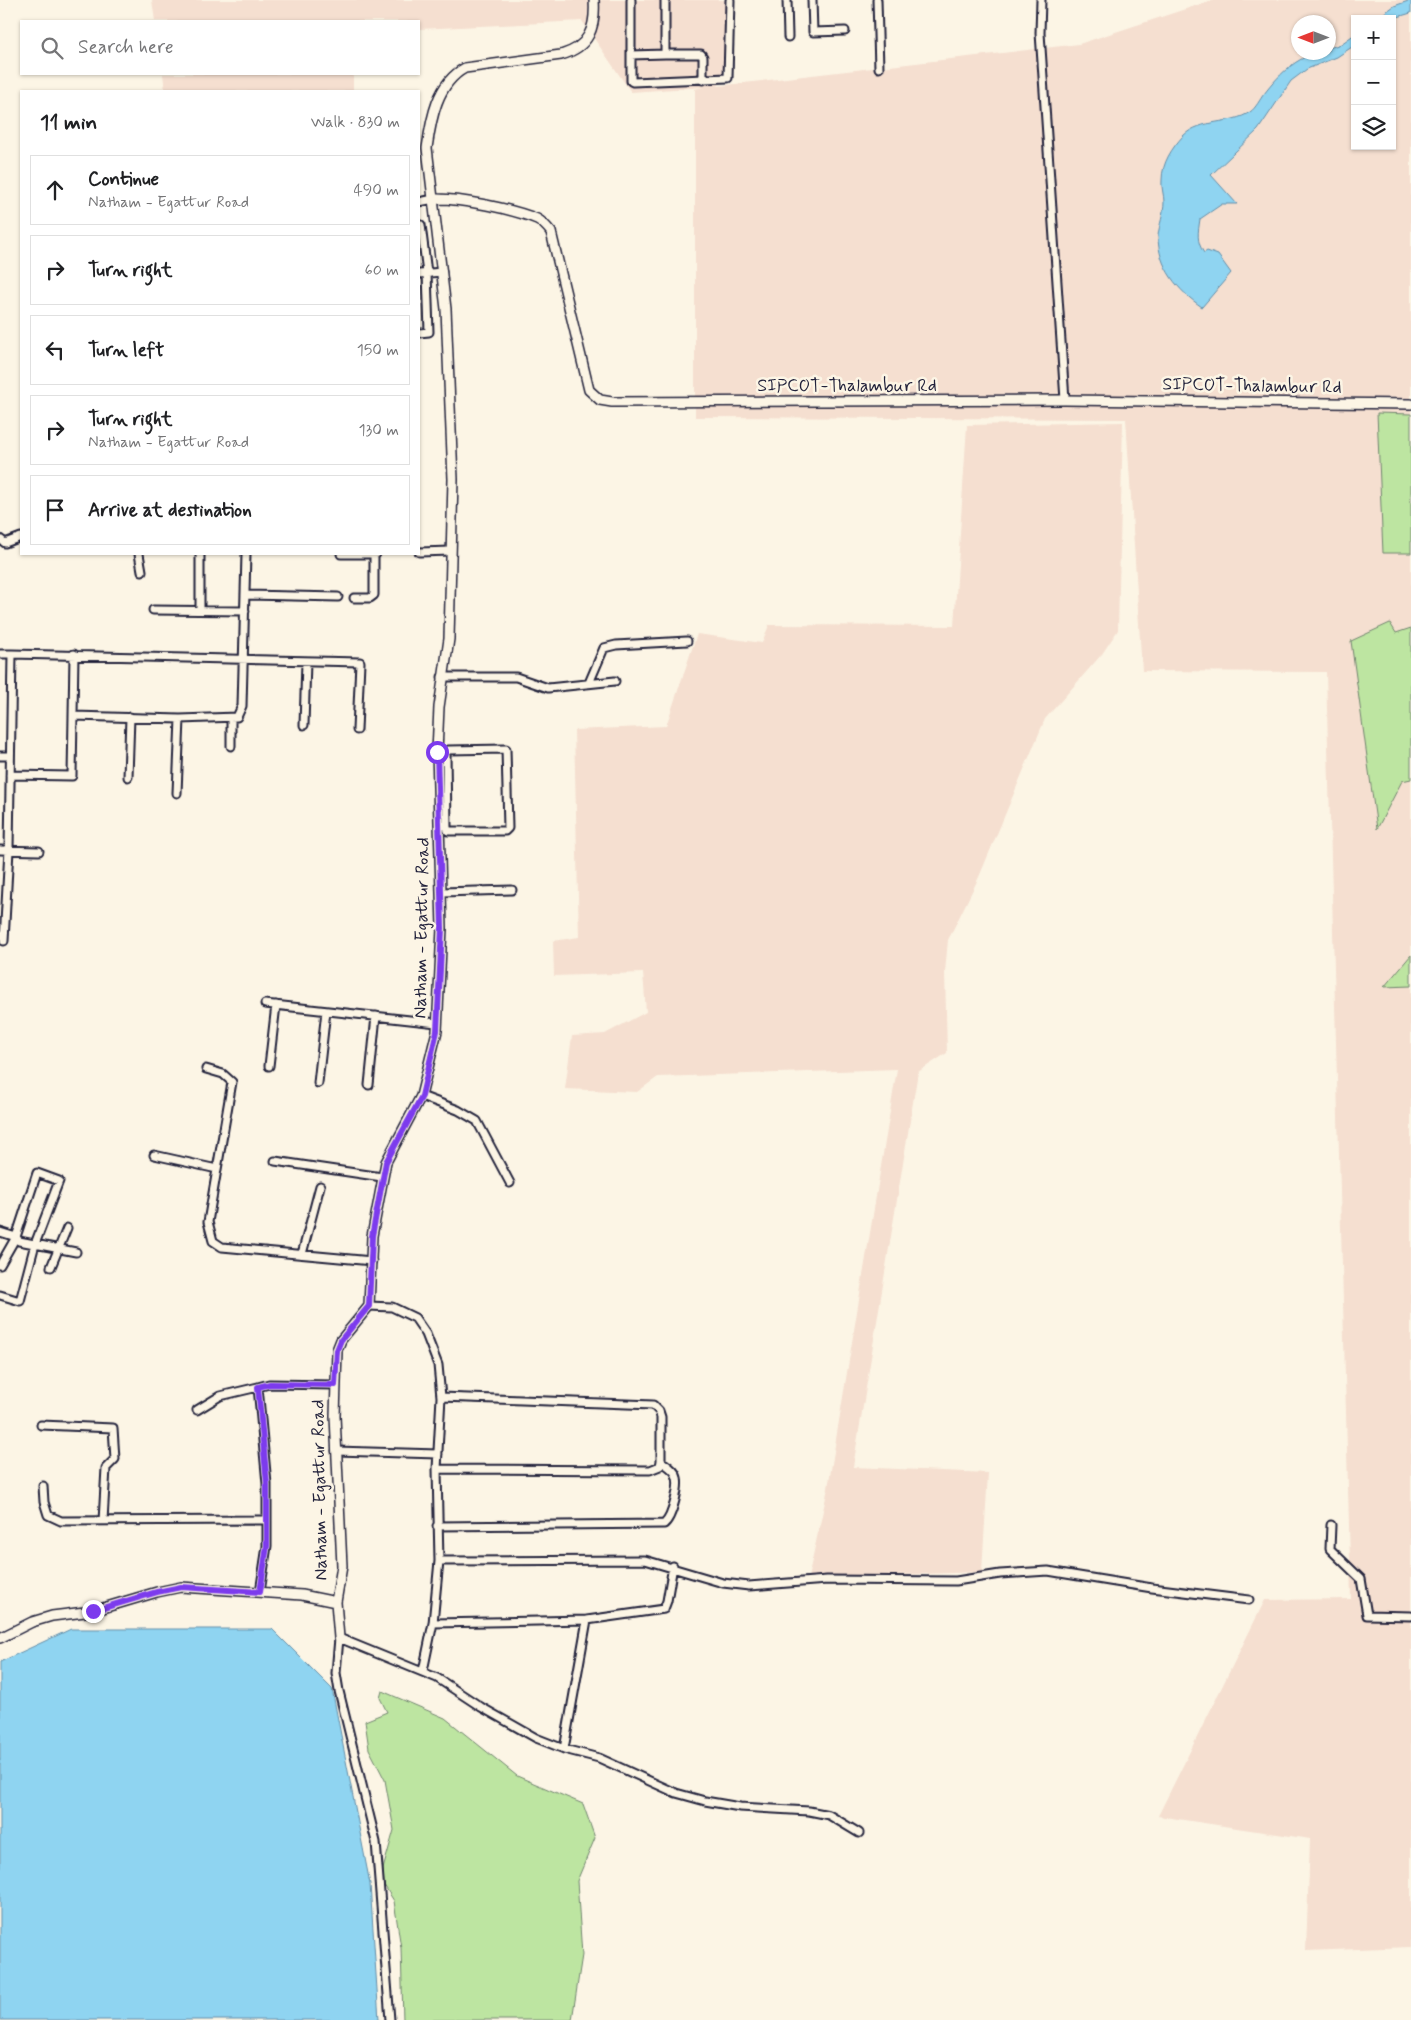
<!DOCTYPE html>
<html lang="en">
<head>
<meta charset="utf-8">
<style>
  :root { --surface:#fff; --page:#f2f2f2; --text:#202124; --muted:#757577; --line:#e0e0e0 }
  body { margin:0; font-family:Mynerve,sans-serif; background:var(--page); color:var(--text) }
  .controls { position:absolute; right:15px; top:15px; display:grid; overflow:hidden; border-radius:0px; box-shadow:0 1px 4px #0004 }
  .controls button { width:45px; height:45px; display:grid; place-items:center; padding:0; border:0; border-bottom:1px solid var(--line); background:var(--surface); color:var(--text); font:25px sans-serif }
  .compass { position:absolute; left:1291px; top:15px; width:45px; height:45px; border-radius:50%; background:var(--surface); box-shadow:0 1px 4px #0004; rotate:270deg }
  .stop { position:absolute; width:15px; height:15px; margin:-11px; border:4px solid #7c3aed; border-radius:50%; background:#fff }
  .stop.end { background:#7c3aed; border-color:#fff; box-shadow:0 1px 5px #0008 }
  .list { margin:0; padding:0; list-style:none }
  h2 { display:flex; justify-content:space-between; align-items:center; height:65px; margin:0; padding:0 20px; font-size:21px }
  h2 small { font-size:16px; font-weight:400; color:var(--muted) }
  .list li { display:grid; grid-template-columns:32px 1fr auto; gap:15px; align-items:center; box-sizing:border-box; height:70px; margin:0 10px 10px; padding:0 10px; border:1px solid var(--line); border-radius:0px }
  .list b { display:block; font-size:19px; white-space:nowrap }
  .list p { margin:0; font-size:16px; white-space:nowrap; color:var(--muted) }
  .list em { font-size:16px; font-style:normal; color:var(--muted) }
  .icon { flex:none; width:28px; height:28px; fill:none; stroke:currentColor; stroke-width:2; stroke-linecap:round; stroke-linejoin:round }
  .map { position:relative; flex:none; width:1411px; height:2020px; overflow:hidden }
  .search { position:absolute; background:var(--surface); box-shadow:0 1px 4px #0004; left:20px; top:20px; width:400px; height:55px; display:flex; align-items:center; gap:12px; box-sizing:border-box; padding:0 18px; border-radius:0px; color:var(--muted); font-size:19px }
  .panel { position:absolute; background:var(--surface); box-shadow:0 1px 4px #0004; left:20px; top:90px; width:400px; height:465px; border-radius:0px }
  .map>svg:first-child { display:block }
  .built { fill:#f5dfd0; fill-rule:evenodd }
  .green { fill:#bde5a1; stroke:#70846e }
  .water { fill:#8fd4f1; stroke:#638da8 }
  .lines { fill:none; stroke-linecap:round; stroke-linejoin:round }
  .minor-casing { stroke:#22223b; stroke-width:11 }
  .tertiary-casing { stroke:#22223b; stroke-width:12 }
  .minor { stroke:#fcf5e5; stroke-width:7 }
  .tertiary { stroke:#fcf5e5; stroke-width:9 }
  .route { stroke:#7c3aed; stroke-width:6 }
  .labels { text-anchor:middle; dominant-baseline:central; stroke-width:5; stroke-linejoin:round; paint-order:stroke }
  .street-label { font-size:18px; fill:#22223b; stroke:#fcf5e5 }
</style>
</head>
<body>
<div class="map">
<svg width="1411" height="2020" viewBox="0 0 1411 2020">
  <rect width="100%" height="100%" fill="#fcf5e5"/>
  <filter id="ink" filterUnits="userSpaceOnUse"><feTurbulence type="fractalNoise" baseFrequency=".02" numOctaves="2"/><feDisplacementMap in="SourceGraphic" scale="10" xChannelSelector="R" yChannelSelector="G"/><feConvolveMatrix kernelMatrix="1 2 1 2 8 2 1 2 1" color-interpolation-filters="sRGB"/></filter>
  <g filter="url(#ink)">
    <path class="built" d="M 152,0 L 730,0 L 733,69 L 718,86 L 1079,44 L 1213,0 L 1411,0 L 1411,1947 L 1306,1951 L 1310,1839 L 1158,1816 L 1265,1600 L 1351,1599 L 1326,672 L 1142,671 L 1126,419 L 695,417 L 695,89 L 703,87 L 631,92 L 582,21 L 419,29 L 419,21 L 155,21 ZM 1355,19 L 1392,19 L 1392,146 L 1355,146 ZM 1298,22 L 1328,22 L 1328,52 L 1298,52 Z
      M 163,74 L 353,74 L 353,91 L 165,91 Z
      M 1123,422 L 1118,630 L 1102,654 L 1045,719 L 979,877 L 948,940 L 945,972 L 947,1053 L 918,1072 L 853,1467 L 988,1473 L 982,1572 L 808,1578 L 828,1488 L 897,1069 L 658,1077 L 637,1092 L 565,1089 L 572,1036 L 605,1034 L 646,1012 L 643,973 L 554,976 L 553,941 L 579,937 L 574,730 L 666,726 L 697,634 L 762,643 L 769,625 L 954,626 L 967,425 Z"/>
    <path class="green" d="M 1377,413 L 1411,414 L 1411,553 L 1383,553 Z
      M 1390,623 L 1396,633 L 1411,628 L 1411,779 L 1402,781 L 1377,829 L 1351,641 Z
      M 1411,955 L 1411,986 L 1384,987 Z
      M 382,1691 L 445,1718 L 517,1776 L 583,1804 L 595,1838 L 577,1881 L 582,1955 L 572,2020 L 403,2020 L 401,1948 L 394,1901 L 384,1885 L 383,1869 L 394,1830 L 385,1780 L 369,1749 L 365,1721 L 387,1712 L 380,1698 Z"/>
    <path class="water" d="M 1411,0 L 1411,13 L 1391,19 L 1376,19 L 1394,6 Z
      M 1355,34 L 1355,45 L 1337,57 L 1307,69 L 1291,81 L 1258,130 L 1211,175 L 1237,204 L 1222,204 L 1200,219 C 1198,233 1196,241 1204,253 L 1207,251 L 1218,255 L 1231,273 L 1202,307 C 1178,291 1158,267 1158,236 C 1159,225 1164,214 1164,202 C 1164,195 1161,187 1162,180 C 1162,163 1172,148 1183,136 C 1201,118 1231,125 1250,112 C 1256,108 1260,99 1264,94 C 1280,73 1301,52 1328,52 L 1329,48 L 1341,44 Z
      M 71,1629 L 272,1629 L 332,1689 L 370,1884 L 379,2020 L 0,2020 L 0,1662 Z"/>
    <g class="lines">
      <g class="minor-casing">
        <path id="minor" d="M 631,0 L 631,81 L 633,82 L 728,78 L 730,0
          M 665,0 L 665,54 L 701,54 L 703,57 L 703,80
          M 787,0 L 788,37
          M 812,0 L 813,32 L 845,31
          M 877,0 L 879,68
          M 1041,0 L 1040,33 L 1065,400
          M 631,55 L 665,54
          M 419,202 L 434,199
          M 419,226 L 421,225 L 427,273 L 429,332 L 419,333
          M 419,274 L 442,272
          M 0,539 L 5,543 L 21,537
          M 419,552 L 451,551
          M 139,554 L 142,571
          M 200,554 L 200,610
          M 341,554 L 376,554
          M 245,595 L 338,597
          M 354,598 L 370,598 L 374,595 L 374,554
          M 153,610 L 245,611
          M 0,654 L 12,654
          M 442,677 L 516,677 L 548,688 L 615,681
          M 589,683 L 604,648 L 616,645 L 687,641
          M 74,716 L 180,719 L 237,717 L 242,706 L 246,554
          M 304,725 L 306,662
          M 231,746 L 231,718
          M 0,756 L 10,756
          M 10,775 L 72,776 L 74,654
          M 128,777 L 130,717
          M 177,793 L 180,719
          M 439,824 L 447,827 L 446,753 L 448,750 L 506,749 L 508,828 L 505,831 L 448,831 L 447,827
          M 0,850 L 39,851
          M 441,892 L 512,890
          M 4,941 L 9,850 L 12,654 L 360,662 L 357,730
          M 265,1004 L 437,1023
          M 269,1066 L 276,1005
          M 206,1069 L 223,1074 L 232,1082 L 208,1222 L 213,1241 L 222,1247 L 372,1261
          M 318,1083 L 326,1011
          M 369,1085 L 376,1016
          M 421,1096 L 458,1110 L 477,1121 L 510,1183
          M 154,1155 L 217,1169
          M 275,1161 L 382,1177
          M 0,1232 L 16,1237 L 19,1241 L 76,1252
          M 302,1254 L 320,1186
          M 0,1265 L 16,1237 L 37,1173 L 59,1181 L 35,1244 L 20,1301 L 0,1295
          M 51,1267 L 67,1228
          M 369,1306 L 392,1307 L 415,1318 L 426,1334 L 438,1365 L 441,1397 L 437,1469 L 439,1561 L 433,1623 L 423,1671
          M 197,1410 L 220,1396 L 258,1387
          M 41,1425 L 113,1428 L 115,1459 L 106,1468 L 103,1521
          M 336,1451 L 438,1454
          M 437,1469 L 650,1470 L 660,1466 L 661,1461 L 661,1417 L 659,1411 L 653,1405 L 441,1397
          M 43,1486 L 44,1502 L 48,1515 L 61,1521 L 267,1520
          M 1331,1525 L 1330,1549 L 1361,1579 L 1367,1615 L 1411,1616
          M 437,1526 L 664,1524 C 672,1518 681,1484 676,1475 C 674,1469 666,1465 661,1461
          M 439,1561 L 645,1560 L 723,1583 L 749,1586 L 827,1580 L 956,1581 L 1000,1574 L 1048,1571 L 1152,1588 L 1249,1600
          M 260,1592 L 267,1546 L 267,1484 L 258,1387 L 269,1384 L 335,1385
          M 433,1623 L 587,1620
          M 564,1749 L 587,1620 L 664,1609 L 667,1601 L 673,1566
          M 390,2020 L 376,1842 L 339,1691 L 336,1673 L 339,1638 L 437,1678 L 481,1707 L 536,1738 L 564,1749 L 599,1758 L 676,1793 L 705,1801 L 740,1807 L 809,1811 L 829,1815 L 859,1833"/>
      </g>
      <g class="tertiary-casing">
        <path id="tertiary" d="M 434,199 C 459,198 513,209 537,219 C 543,222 547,227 551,232 L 589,390 L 600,400 L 612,402 L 1065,400 L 1411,404
          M 336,1602 L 339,1638
          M 0,1638 L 32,1622 L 52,1616 L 93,1611 L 157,1592 L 181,1587 L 302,1595 L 336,1602 L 342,1566 L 335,1416 L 337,1350 L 341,1340 L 369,1306 L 372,1236 L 386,1162 L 421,1096 L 437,1031 L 442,928 L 437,752 L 439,707 L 449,639 L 453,479 L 446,309 L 427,148 C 431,119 437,83 465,68 L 561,55 C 589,47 596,28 594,0"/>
      </g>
      <use href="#minor" class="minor"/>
      <use href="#tertiary" class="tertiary"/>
    </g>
  </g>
  <g class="lines" filter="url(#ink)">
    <path class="route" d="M 93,1611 L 157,1592 L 181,1587 L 260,1592 L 267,1546 L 267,1484 L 258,1387 L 270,1384 L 335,1385 L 337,1350 L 341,1340 L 369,1306 L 372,1236 L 386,1162 L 422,1096 L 437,1031 L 442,928 L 437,752"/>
  </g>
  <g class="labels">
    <g class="street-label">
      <text x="847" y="386">SIPCOT-Thalambur Rd</text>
      <text transform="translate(1252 386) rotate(1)">SIPCOT-Thalambur Rd</text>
      <text transform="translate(422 928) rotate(-89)">Natham - Egattur Road</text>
      <text transform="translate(320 1490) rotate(-91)">Natham - Egattur Road</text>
    </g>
  </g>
</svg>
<div class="controls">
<button>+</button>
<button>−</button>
<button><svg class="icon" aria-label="layers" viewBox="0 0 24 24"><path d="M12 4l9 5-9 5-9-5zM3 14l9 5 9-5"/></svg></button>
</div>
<svg class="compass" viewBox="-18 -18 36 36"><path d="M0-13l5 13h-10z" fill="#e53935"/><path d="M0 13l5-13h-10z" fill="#757577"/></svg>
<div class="stop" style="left:437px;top:752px"></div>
<div class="stop end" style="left:93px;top:1611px"></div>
<div class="search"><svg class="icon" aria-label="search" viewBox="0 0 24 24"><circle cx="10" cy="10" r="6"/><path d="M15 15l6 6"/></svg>Search here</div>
<section class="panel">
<h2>11 min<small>Walk · 830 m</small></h2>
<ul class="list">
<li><svg class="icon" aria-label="ahead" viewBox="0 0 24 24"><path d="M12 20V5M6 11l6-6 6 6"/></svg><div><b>Continue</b><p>Natham - Egattur Road</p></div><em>490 m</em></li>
<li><svg class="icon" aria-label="right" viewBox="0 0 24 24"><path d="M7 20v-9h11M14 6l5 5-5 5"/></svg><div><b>Turn right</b></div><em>60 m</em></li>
<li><svg class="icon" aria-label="left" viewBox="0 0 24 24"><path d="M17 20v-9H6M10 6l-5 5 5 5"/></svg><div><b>Turn left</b></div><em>150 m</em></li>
<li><svg class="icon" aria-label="right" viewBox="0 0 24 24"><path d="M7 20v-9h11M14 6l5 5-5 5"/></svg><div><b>Turn right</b><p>Natham - Egattur Road</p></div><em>130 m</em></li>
<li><svg class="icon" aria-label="arrive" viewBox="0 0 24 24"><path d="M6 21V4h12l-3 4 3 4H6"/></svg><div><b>Arrive at destination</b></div></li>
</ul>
</section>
</div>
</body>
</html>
